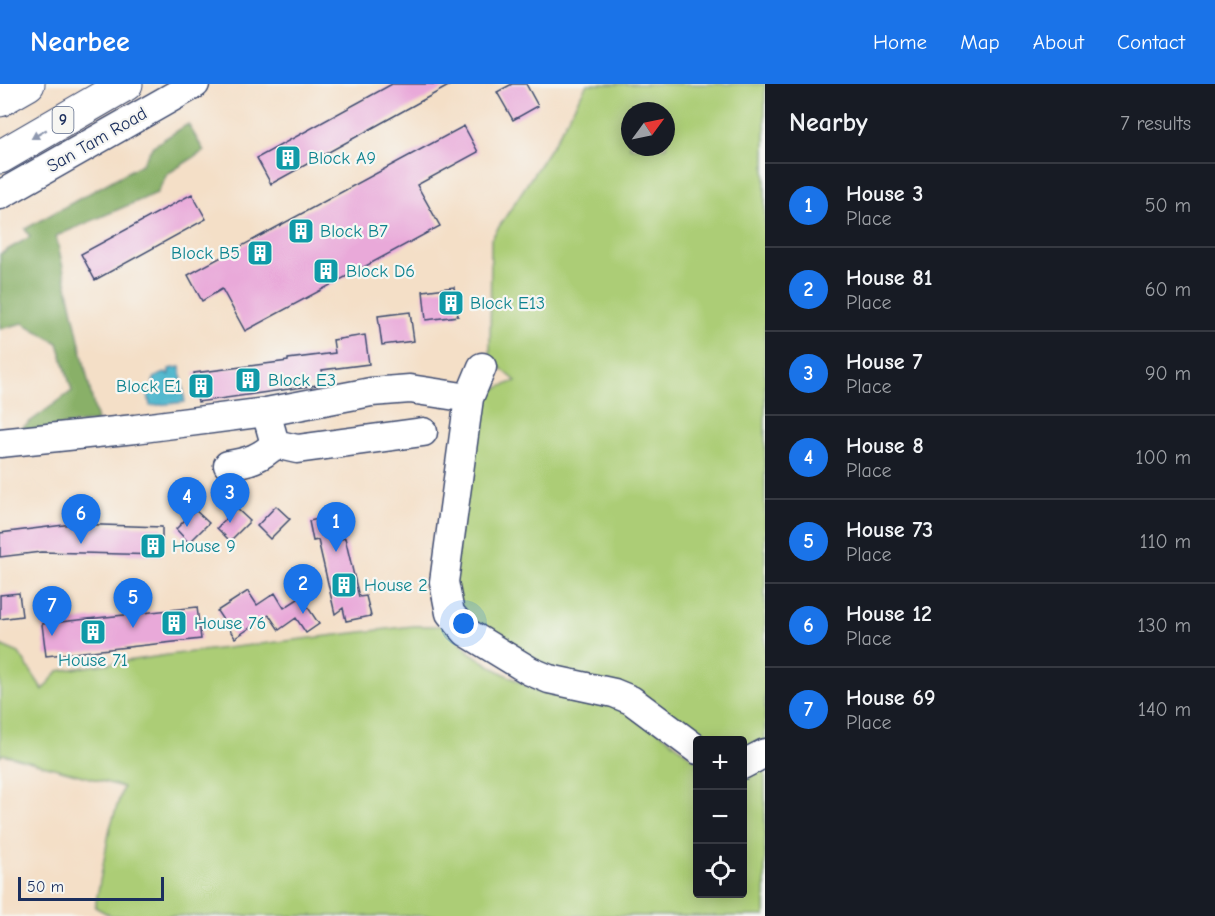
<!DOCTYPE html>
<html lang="en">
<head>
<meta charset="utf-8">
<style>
  :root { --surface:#171b24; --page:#242831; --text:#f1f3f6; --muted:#9ea1a6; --line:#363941; --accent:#1a73e8 }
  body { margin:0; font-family:"Comic Neue",sans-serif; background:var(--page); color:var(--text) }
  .controls { position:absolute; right:18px; bottom:18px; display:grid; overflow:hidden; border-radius:6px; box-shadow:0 3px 15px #0003 }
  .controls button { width:54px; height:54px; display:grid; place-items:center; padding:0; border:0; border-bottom:2px solid var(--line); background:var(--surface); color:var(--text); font:30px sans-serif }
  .compass { position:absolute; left:621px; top:18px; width:54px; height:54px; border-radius:50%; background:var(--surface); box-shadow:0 3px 15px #0003; rotate:57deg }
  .scale { position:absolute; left:18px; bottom:15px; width:146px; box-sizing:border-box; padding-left:6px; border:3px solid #1b2f5e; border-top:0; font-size:16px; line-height:21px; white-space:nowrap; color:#1b2f5e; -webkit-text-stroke:4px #f6f6f2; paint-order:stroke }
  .you { position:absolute; left:464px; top:540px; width:21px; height:21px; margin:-15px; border:4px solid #fff; border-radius:50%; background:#1a73e8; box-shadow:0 0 0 9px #1a73e833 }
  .badge { display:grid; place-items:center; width:39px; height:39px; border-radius:50%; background:var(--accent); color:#fff; font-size:20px; font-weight:700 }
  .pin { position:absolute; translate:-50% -50px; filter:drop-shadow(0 2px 3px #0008) }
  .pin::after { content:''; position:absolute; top:32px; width:21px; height:18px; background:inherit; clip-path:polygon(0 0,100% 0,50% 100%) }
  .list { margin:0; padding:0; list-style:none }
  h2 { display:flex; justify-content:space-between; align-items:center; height:78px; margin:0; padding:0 24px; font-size:26px }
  h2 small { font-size:20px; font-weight:400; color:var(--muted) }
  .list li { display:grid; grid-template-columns:39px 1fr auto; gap:18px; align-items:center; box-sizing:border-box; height:84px; padding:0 24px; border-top:2px solid var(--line) }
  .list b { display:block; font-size:22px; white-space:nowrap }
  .list p { margin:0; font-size:20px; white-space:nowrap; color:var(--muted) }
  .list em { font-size:20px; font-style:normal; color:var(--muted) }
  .icon { flex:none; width:33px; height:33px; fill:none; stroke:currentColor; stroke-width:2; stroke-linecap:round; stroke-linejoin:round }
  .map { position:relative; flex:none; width:765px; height:832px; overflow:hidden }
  header { display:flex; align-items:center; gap:36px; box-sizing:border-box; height:84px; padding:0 30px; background:var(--accent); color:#fff }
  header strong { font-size:28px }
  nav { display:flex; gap:33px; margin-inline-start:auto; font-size:21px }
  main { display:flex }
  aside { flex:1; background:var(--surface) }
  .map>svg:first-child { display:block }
  .green { fill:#accd76; stroke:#647e6a; stroke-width:1.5; fill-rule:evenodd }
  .forest { fill:#89b067; stroke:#527062; stroke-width:1.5 }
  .water { fill:#4fb7cd; stroke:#357396; stroke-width:1.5 }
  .building { fill:#e9a9d9 }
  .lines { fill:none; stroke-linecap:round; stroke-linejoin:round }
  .minor-casing { stroke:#3c496e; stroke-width:31 }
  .highway-casing { stroke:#3c496e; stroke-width:35 }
  .minor { stroke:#fff; stroke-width:28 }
  .highway { stroke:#fff; stroke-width:33 }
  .oneway { fill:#8d97ae }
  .labels { text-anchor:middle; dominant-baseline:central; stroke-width:4.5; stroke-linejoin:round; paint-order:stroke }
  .shield { fill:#f6f6f2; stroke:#5d6b8a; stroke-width:1.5 }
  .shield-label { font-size:16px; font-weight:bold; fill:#1b2f5e }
  .street-label { font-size:18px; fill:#1b2f5e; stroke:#f6f6f2 }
  .culture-label { font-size:18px; fill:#0d838f; stroke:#f6f6f2; text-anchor:start }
</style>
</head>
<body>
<header>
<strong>Nearbee</strong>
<nav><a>Home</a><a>Map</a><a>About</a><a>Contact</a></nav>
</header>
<main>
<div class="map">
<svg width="765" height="832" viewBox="0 0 765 832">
  <rect width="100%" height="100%" fill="#f6f6f2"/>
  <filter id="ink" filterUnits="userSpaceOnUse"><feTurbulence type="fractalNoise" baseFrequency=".0167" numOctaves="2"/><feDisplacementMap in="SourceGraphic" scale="12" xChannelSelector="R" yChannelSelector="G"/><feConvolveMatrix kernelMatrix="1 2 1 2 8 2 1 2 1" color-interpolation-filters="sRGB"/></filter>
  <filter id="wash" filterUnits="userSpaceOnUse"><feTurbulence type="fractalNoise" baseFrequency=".008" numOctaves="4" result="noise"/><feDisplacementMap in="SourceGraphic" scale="24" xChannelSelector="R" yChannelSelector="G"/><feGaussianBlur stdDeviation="1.35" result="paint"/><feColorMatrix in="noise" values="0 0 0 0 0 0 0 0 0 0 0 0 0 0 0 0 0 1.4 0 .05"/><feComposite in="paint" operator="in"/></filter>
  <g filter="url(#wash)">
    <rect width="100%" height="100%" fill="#f4dfc7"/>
    <path class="green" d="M 587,0 L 765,0 L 765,659 L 743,672 L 742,656 L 700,656 L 505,566 L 459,523 L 453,496 L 478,311 L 516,297 L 490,275 L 491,155 L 553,60 ZM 630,27 L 666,27 L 666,63 L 630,63 Z
      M 413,542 L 447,542 L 469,568 L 497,586 L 537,607 L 626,622 L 697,677 L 698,810 L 742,810 L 743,691 L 765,683 L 765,832 L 111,832 L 95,823 L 110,744 L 123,703 L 3,670 L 0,673 L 0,561 L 19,569 L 43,606 L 58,587 L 175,570 Z"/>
    <path class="forest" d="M 188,40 L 204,67 L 167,90 L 157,109 L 56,152 L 97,337 L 16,348 L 72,307 L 58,259 L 23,239 L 0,245 L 0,170 L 30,153 L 25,145 L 142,80 L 153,62 Z"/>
    <path class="water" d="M 180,283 L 185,318 L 150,322 L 148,309 L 157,307 L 153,298 L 155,293 L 165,289 L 169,291 L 169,285 Z"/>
    <g id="blocks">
      <path class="building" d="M 392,0 L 452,0 L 271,100 L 257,74 Z
        M 512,0 L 526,0 L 538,22 L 513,36 L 497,8 Z
        M 464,42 L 478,68 L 417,101 L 440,142 L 245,247 L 222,205 L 202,217 L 188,191 Z
        M 192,110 L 206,135 L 95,196 L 81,170 Z
        M 454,203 L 458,232 L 426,236 L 423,207 Z
        M 410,228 L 414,257 L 382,261 L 378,232 Z
        M 365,251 L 369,280 L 322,286 L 324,300 L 198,318 L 194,289 L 288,277 L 288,275 L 335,269 L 333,256 Z
        M 276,422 L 290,435 L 270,455 L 257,442 Z
        M 236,424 L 250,437 L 230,457 L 217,444 Z
        M 195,426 L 209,439 L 189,459 L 176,445 Z
        M 333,432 L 335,439 L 338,438 L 341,455 L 345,454 L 359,513 L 366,512 L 371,532 L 346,537 L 343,524 L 335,530 L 318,456 L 313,457 L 309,437 Z
        M 72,440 L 162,443 L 162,471 L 41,468 L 0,473 L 0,449 Z
        M 248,507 L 257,521 L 275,509 L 284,524 L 301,513 L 319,540 L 306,549 L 296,534 L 279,546 L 269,531 L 235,554 L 217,527 Z
        M 19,509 L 22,532 L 0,535 L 0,511 Z
        M 197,523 L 201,555 L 46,572 L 42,540 Z"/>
    </g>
  </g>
  <g filter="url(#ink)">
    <use href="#blocks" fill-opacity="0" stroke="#3c496e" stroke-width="1.5"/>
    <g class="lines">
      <g class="minor-casing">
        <path id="minor" d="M 0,111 L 195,0
          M 482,283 L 469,314 L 444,498 L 450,529 L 466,548 L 530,587 L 549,595 L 614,609 L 631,616 L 698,666
          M 266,328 L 371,308 L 410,305 L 469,314
          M 0,359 L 135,345 L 266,328 L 275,360 C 261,374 248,378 228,381
          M 275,360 L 297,365 L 423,348
          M 742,681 L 765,669"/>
      </g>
      <g class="highway-casing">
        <path id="highway" d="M 0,16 L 28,0
          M 0,73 L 126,0"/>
      </g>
      <use href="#minor" class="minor"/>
      <use href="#highway" class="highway"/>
    </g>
    <defs><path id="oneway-solid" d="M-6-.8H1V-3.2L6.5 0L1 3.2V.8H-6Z" transform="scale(1.5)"/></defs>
    <use class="oneway" href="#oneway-solid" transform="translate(39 50) rotate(150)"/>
  </g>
  <defs>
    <g id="building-square" transform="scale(1.35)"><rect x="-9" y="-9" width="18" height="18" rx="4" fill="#0f9aa8" stroke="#f6f6f2"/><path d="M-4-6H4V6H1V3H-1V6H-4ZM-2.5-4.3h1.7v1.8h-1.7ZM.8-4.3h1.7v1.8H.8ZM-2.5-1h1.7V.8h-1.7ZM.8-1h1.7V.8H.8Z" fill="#fff"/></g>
  </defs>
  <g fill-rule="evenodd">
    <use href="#building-square" x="288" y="74"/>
    <use href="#building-square" x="301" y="147"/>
    <use href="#building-square" x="260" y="169"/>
    <use href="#building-square" x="326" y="187"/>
    <use href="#building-square" x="451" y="219"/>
    <use href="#building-square" x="248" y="296"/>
    <use href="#building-square" x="201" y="302"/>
    <use href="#building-square" x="153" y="462"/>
    <use href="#building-square" x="344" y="501"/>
    <use href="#building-square" x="174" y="539"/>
    <use href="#building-square" x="93" y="548"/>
  </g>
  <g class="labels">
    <rect class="shield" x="52.5" y="23" width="21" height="26" rx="4.5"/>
    <g class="shield-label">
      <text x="63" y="36">9</text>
    </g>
    <g class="street-label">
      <text transform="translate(97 56) rotate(-30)">San Tam Road</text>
    </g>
    <g class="culture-label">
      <text x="308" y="74">Block A9</text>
      <text x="320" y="147">Block B7</text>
      <text x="240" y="169" text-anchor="end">Block B5</text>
      <text x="346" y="187">Block D6</text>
      <text x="470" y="219">Block E13</text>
      <text x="268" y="296">Block E3</text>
      <text x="182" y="302" text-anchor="end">Block E1</text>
      <text x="172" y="462">House 9</text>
      <text x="364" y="501">House 2</text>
      <text x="194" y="539">House 76</text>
      <text x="93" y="576" text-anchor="middle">House 71</text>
    </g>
  </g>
</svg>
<div class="controls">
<button>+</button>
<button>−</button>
<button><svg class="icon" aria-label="locate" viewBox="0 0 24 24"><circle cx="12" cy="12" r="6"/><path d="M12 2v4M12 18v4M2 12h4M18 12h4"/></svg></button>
</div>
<svg class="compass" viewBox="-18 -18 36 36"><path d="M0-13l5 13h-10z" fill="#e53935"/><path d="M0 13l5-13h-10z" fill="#9ea1a6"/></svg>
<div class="scale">50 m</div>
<div class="you"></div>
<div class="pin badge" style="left:336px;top:468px">1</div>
<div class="pin badge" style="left:303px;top:530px">2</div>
<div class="pin badge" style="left:230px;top:439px">3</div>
<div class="pin badge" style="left:187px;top:443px">4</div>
<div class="pin badge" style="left:133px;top:544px">5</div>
<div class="pin badge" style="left:81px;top:460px">6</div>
<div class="pin badge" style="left:52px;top:552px">7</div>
</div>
<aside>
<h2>Nearby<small>7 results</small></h2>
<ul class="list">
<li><span class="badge">1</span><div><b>House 3</b><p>Place</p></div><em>50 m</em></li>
<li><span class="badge">2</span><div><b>House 81</b><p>Place</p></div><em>60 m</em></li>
<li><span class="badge">3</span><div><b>House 7</b><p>Place</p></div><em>90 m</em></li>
<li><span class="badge">4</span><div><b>House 8</b><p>Place</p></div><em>100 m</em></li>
<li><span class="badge">5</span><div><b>House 73</b><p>Place</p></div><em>110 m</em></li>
<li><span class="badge">6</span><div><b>House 12</b><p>Place</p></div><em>130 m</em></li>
<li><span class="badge">7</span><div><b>House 69</b><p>Place</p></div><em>140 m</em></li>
</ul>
</aside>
</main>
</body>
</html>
